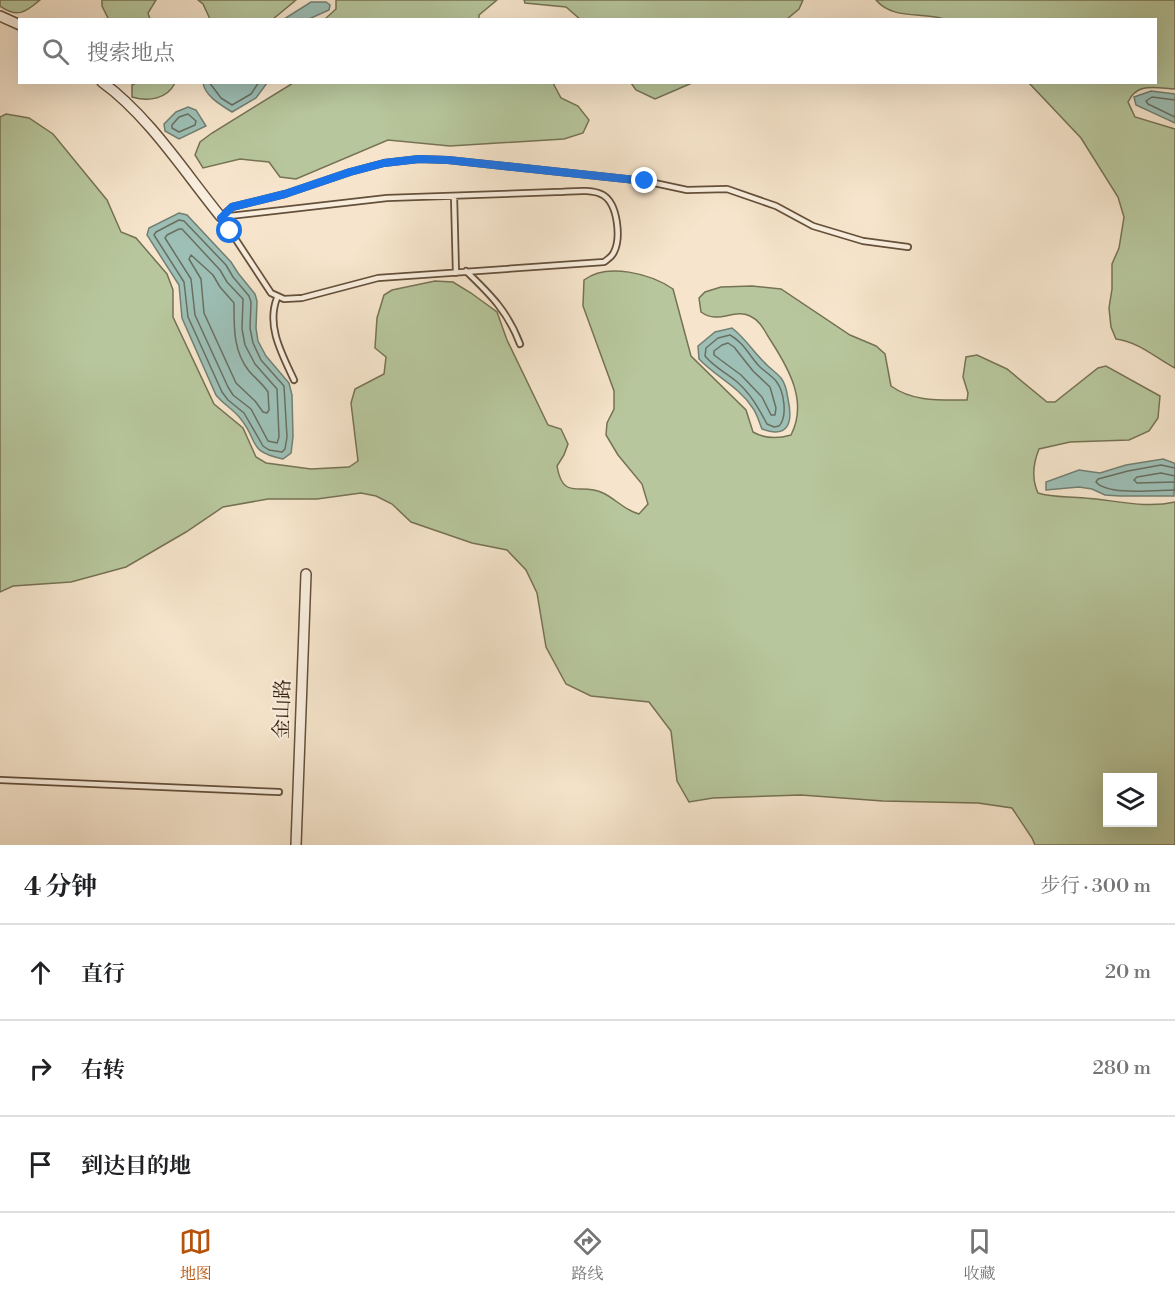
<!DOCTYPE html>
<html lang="zh">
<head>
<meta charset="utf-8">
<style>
  :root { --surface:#fff; --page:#f6f6f6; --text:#202124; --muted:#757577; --line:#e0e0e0; --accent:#b45309 }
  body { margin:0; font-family:"Libre Bodoni","Noto Serif SC",serif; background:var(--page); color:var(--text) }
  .controls { position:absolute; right:18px; bottom:18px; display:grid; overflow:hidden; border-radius:0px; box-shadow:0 6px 24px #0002 }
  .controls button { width:54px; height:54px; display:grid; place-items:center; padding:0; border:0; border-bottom:2px solid var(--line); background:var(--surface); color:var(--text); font:30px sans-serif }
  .stop { position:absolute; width:18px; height:18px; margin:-14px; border:4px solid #1a73e8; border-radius:50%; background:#fff }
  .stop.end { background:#1a73e8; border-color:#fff; box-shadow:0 2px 6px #0008 }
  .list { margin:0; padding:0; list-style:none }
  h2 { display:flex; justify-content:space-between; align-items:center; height:78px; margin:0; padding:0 24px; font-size:26px }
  h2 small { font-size:20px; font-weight:400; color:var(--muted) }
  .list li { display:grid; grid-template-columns:39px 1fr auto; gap:18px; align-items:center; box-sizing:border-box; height:96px; padding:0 24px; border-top:2px solid var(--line) }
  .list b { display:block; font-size:22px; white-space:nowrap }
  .list em { font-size:20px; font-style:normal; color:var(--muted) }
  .icon { flex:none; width:33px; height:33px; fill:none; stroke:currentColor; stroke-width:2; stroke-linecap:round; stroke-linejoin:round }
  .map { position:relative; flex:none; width:1175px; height:845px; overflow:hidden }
  .search { position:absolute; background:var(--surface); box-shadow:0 6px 24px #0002; left:18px; right:18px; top:18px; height:66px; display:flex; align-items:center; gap:15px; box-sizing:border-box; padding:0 21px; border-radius:0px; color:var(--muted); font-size:22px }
  .sheet { height:366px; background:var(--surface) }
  nav { display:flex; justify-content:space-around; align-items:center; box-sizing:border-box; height:84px; border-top:2px solid var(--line); background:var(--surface); font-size:16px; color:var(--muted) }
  nav a { display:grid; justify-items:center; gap:3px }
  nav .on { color:var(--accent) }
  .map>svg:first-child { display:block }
  .green { fill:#b7c69c; stroke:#767254; stroke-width:1.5; fill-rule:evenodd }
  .water { fill:#9dbfb6; stroke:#737f72; stroke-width:1.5 }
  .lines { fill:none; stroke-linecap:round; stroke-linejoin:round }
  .shore { stroke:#696f60; stroke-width:1.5 }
  .lane-casing { stroke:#65503b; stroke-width:8 }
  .street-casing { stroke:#65503b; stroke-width:12 }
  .lane { stroke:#f9eede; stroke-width:4.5 }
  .street { stroke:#f9eede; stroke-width:9 }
  .route { stroke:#1a73e8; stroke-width:8 }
  .labels { text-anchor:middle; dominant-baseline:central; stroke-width:4.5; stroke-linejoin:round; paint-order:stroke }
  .street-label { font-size:20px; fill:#351f0b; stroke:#f9eede }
</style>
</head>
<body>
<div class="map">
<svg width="1175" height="845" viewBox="0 0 1175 845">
  <rect width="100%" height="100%" fill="#f6e5cc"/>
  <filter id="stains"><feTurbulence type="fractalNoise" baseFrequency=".00333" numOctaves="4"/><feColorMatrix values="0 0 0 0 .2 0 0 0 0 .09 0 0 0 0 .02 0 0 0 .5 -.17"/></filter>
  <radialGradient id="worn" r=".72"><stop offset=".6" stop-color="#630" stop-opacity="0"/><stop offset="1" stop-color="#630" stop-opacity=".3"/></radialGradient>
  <path class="green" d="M 0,0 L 40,0 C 25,13 17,18 0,6 Z
    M 102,0 L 156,0 L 148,13 L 150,19 L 109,20 L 102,6 Z
    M 198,0 L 296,0 L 273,19 L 210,19 L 203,4 Z
    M 336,0 L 497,0 L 479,15 L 479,19 L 325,19 L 336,9 Z
    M 524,0 L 803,0 L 799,9 L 787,19 L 581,20 L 566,7 L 525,3 Z
    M 876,0 L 1175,0 L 1175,89 C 1156,88 1137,82 1128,102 L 1135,117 L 1175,129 L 1175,368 C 1156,358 1139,342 1116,339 L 1111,327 L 1109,308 L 1112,289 L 1112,264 L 1119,248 L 1124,217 L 1118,197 L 1081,138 L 1029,83 L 1156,82 L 1156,20 L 944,19 C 921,12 893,20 876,0 Z
    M 136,83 L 136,82 L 175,83 C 167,99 149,102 132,97 L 132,85 Z
    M 293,83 L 553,83 L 561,98 L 578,106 L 589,120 L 583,133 L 564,139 L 450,146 L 388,140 L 296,179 L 280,177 L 269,162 L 240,159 L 203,168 L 195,155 L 200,142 L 212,133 Z
    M 631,83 L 692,83 L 655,99 L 636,90 Z
    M 6,114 L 29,118 L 53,134 L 107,200 L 121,232 L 136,238 L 167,274 L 173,290 L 173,317 L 214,404 L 243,428 L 256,457 L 266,463 L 311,469 L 349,467 L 358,461 L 351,403 L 355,389 L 384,374 L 386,357 L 375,348 L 377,318 L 384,295 L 392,290 L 435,281 L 453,282 L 471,293 L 497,312 L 507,340 L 548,425 L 561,429 L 568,444 L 564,455 L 557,466 C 563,502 581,482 603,493 C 616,499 624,510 639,514 L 648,504 L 642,484 L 618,455 L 606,435 L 607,423 L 614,409 L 614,391 L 583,306 L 584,280 C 607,262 651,274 673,289 L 691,356 L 746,410 L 753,432 C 765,439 777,439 791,435 C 808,402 789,369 771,341 C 765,332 761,321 750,316 C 733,308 719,325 701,312 L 699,298 L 705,292 L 721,287 L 752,286 L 781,289 L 850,335 L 876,346 L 885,354 L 891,386 C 913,402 940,400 967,400 L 968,393 L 963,377 L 966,357 L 977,355 L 1007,369 L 1047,402 L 1055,402 L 1098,368 L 1106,366 L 1160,396 L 1158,418 L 1149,431 L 1129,440 L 1070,442 L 1039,449 C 1033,464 1031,478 1038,493 C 1054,498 1068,496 1085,498 C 1115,500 1145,509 1175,502 L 1175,845 L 1035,845 L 1032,838 L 1012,808 L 978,803 L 883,801 L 801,795 L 713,798 L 689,802 L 677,781 L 671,731 L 649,702 L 591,696 L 566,684 L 546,647 L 537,593 L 526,570 L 507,550 L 472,543 L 411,522 L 392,504 L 376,496 L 361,493 L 317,499 L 268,499 L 223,507 L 186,532 L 126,567 L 71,582 L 13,586 L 0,592 L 0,117 ZM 1108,778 L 1152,778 L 1152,822 L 1108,822 Z"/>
  <path class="water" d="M 311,2 L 326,2 L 330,5 L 329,10 L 309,19 L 284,19 Z
    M 203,83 L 203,82 L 267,83 L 256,98 L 232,112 C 221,105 205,96 203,83 Z
    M 1151,91 L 1175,94 L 1175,123 L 1136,105 L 1134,97 Z
    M 188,107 L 196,110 L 206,126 L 179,139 L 165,131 L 164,124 L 176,112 Z
    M 179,213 L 187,215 L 231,262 L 238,273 L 255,294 L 257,301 L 256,328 L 258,341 L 266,356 L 289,383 L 292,395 L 293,437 L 291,453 L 283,459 C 246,451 260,442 240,418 C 233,409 223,404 216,395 L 182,318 L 179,285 L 147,235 L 149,228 Z
    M 732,328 C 745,338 752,350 764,362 C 769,368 776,372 781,378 C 786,384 787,392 788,399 C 793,422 789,439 762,429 C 759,422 757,413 752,407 C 739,387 715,376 699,359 L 698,346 L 715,332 Z
    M 1163,459 L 1174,463 L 1175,465 L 1174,496 L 1120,496 L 1105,495 L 1092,489 L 1079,487 L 1046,490 L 1046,482 L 1079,470 L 1100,473 L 1126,465 Z"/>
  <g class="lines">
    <path class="shore" d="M 209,82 L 221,98 L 232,105 L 251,94 L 259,82
      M 1175,100 L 1152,97 L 1146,101 L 1148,104 L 1175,117
      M 188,114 L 196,121 L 195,125 L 179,132 L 172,128 L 172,125 L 179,117 Z
      M 179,220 L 184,221 L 226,265 L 233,277 L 249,296 L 251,302 L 250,328 L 253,343 L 261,360 L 284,386 L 287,437 L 285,449 L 282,452 L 269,450 L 263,446 L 244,413 L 228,400 L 222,392 L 188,317 L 184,282 L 154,235 L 156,232 Z
      M 179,229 L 182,229 L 220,270 L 227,282 L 243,299 L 242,329 L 245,345 L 255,364 L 277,389 L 279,437 L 277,443 L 268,441 L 251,409 L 233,395 L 228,387 L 195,315 L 191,279 L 165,238 L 167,235 Z
      M 191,255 L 213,275 L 220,287 L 234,303 C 234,327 233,351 249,371 C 255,378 263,384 268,392 L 269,410 L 267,413 L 263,412 L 255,401 L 236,383 L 204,313 L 201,279 L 189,259 Z
      M 730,335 C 743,342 749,355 759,366 C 764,371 771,375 776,381 C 784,391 788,416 779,426 L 774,427 L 767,424 C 758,407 750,393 736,381 C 725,372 714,367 705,356 L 706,348 L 718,338 Z
      M 728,343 L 734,347 L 753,371 L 770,387 L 776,408 L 775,415 L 771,415 L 762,397 L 741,375 L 714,355 L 714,351 L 722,345 Z
      M 1175,468 L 1161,465 L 1128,471 L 1098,479 L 1096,482 C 1108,496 1156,490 1175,490
      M 1175,476 L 1161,473 L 1137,477 L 1134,480 L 1137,483 L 1175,482"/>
    <g class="lane-casing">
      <path id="lane" d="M 556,192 C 570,192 591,188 603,195 C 618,204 621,238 614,252 C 612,257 608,259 604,262 L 378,278 L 302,298 L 284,299 L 271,293 L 221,217 L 387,198 Z
        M 454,196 L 456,273
        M 221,217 L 232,207 L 285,194 L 350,172 L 384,163 L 419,159 L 448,160 L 645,181 L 687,190 L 727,189 L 776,206 L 813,226 L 863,241 L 908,247
        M 466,271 C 491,295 508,312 520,344
        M 277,298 C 266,326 282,354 294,380
        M 0,780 L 279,792"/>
    </g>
    <g class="street-casing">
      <path id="street" d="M 0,16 L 20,25
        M 102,82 C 149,116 185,173 221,217
        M 296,845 L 306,574"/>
    </g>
    <use href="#lane" class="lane"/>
    <use href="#street" class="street"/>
  </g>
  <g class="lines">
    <path class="route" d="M 230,231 L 221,218 L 232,207 L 285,194 L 350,172 L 384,163 L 419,159 L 448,160 L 645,181"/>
  </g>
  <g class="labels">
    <g class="street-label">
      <text transform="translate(283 709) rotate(-88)">金山路</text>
    </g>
  </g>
  <rect width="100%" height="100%" filter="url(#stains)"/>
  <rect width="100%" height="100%" fill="url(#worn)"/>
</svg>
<div class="controls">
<button><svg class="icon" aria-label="layers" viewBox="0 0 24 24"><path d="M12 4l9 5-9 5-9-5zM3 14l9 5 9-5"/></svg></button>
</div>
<div class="stop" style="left:230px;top:231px"></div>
<div class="stop end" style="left:645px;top:181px"></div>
<div class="search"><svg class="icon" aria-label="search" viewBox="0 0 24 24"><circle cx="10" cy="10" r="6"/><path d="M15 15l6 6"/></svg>搜索地点</div>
</div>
<section class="sheet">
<h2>4 分钟<small>步行 · 300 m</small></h2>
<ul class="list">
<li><svg class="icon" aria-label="ahead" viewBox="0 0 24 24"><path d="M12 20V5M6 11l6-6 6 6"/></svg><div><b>直行</b></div><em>20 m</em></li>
<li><svg class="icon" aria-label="right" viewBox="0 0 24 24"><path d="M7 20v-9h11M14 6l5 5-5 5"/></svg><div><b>右转</b></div><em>280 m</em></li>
<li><svg class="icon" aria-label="arrive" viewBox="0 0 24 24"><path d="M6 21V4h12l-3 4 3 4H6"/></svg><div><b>到达目的地</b></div></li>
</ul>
</section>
<nav>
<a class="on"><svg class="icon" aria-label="map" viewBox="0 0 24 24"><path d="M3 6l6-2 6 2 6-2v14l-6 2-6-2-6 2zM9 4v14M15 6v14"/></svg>地图</a>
<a><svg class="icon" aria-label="directions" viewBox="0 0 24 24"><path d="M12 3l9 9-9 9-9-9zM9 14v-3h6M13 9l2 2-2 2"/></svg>路线</a>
<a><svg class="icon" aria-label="saved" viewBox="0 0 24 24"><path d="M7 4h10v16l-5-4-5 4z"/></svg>收藏</a>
</nav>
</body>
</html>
